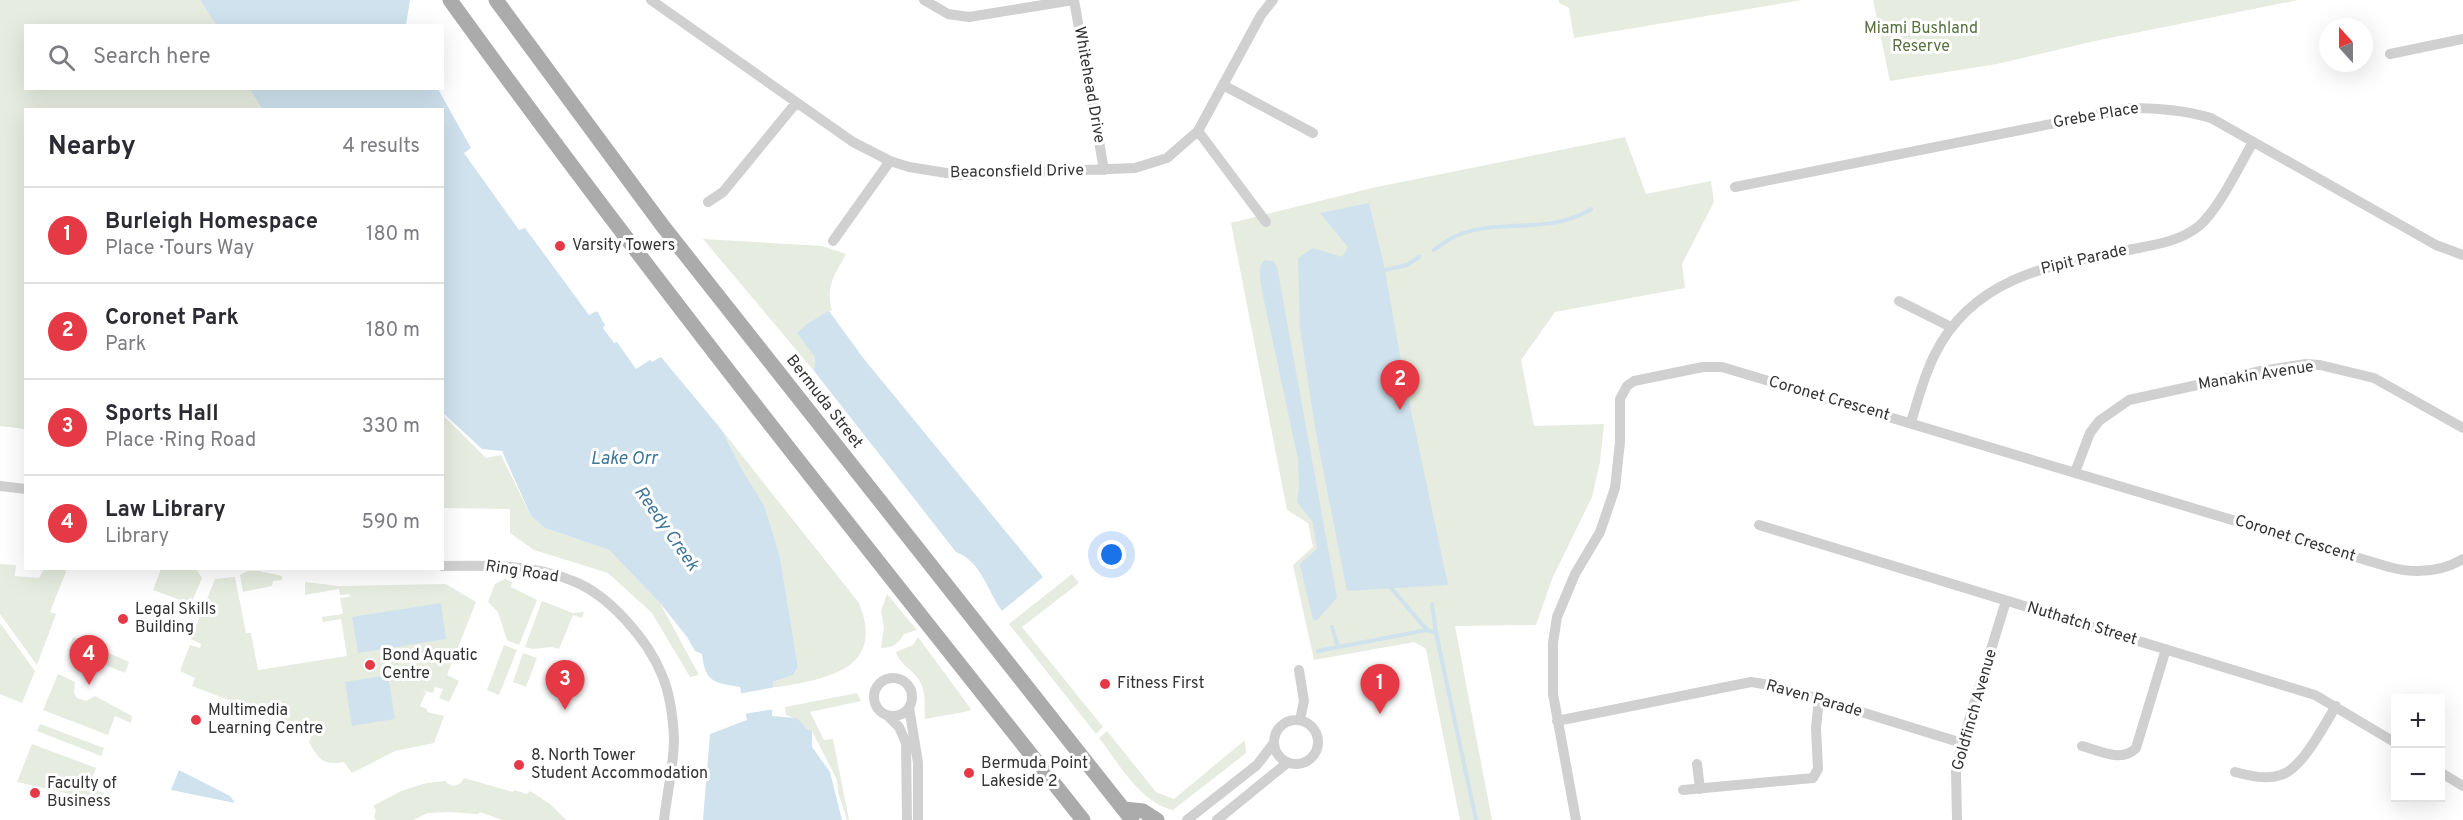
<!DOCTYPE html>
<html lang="en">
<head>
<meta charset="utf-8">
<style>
  :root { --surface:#fff; --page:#f7f7f7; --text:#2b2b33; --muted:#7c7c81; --line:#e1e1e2; --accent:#e63946 }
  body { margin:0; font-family:Overpass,sans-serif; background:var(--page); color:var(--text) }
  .controls { position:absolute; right:18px; bottom:18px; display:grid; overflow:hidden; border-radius:0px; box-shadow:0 6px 24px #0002 }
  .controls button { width:54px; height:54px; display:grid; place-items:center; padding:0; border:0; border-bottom:2px solid var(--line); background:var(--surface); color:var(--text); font:30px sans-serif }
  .compass { position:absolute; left:2319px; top:18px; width:54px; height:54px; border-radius:50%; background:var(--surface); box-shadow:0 6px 24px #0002; rotate:339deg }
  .you { position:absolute; left:1112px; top:555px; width:21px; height:21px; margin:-15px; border:4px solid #fff; border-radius:50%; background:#1a73e8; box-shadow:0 0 0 9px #1a73e833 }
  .badge { display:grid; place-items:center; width:39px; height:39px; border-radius:50%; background:var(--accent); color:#fff; font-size:20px; font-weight:700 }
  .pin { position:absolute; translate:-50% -50px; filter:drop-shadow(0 2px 3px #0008) }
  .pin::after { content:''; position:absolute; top:32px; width:21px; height:18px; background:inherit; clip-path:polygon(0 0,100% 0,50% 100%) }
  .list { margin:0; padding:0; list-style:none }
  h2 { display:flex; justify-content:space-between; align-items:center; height:78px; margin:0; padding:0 24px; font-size:26px }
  h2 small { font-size:20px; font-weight:400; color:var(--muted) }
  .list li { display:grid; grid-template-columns:39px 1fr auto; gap:18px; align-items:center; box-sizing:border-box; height:96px; padding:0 24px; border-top:2px solid var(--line) }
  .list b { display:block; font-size:22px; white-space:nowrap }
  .list p { margin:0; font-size:20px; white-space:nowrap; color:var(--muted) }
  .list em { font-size:20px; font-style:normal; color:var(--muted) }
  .icon { flex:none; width:33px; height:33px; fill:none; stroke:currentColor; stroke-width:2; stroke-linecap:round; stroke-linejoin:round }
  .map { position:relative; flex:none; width:2463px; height:820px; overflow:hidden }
  .search { position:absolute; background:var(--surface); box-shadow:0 6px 24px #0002; left:24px; top:24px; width:420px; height:66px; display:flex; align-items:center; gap:15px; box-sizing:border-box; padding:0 21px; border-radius:0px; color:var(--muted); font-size:22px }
  .panel { position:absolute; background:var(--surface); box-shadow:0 6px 24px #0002; left:24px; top:108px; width:420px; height:462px; border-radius:0px }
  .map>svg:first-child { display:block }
  .green { fill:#e6ecdf }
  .water { fill:#cfe2ee }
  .pier { fill:#fff }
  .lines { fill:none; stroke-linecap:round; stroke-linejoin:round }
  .stream { stroke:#cfe2ee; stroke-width:4 }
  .street { stroke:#d0d0d0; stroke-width:10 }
  .primary { stroke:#ababab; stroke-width:15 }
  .poi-dot { fill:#e63946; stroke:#fff; stroke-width:2 }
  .labels { text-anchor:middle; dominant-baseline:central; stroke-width:6; stroke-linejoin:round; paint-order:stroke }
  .park-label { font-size:16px; fill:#56703f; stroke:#fff }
  .street-label { font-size:16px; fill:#333; stroke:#fff }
  .poi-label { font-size:16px; fill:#333; stroke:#fff; text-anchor:start }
  .water-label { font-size:18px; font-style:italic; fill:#3f7597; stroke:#fff }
</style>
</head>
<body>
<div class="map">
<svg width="2463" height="820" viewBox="0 0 2463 820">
  <rect width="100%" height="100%" fill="#fff"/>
  <path class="green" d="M 0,0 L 200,0 L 217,25 L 26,26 L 26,88 L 250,89 L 262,109 L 26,110 L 25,429 L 0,426 Z
    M 1559,0 L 1802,0 L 1574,38 L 1569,8 L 1559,3 Z
    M 1873,0 L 2298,0 L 2095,41 L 1997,64 L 1890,81 Z
    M 1625,137 L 1646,194 L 1711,181 L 1714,202 L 1682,264 L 1685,288 L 1555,312 L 1521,360 L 1534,426 L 1604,424 L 1600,462 L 1592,497 L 1552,579 L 1536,625 L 1455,626 L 1492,820 L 1460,820 L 1426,649 L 1414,642 L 1314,660 L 1293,565 L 1313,547 L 1308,523 L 1287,510 L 1231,223 L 1372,188 Z
    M 703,239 L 822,246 L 846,254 C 835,275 825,286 832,310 L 808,323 L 815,357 L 814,371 Z
    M 442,414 L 486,458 L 501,455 L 531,516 L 545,528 L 609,550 L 660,603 L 699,675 L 690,677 L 652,613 L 608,573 L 534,550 L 510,533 L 510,509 L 443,508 Z
    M 721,429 L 859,603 C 887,673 821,679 773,688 L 773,682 L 793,675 L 798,667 L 780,556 L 764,505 L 742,471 Z
    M 0,564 L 16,565 L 15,576 L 39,578 L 44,569 L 67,569 L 50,612 L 56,614 L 37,665 L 0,614 Z
    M 161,569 L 196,569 L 202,578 L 191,604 L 153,590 Z
    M 248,571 L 259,571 L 282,576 L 282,580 L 273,581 L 272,586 L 243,592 L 240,575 Z
    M 1072,574 L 1079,583 L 1022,627 L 1103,727 L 1096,734 L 1009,624 Z
    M 235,577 L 246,633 L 251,633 L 258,670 L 347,656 L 341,619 L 323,622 L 322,617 L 343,614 L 340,598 L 350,597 L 349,594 L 340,595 L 339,589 L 305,595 L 305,582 L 339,586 L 446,584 L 476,602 L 447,675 L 459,681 L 449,702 L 439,698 L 443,689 L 435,687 L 433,693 L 420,690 L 426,692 L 420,706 L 427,709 L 427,712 L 444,716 L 434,743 L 395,751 L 352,773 L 344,762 C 322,766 319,759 309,742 L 313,732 L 192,686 L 195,678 L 180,671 L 190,645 L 200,648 L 201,644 L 191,639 L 215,579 Z
    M 505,579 L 512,582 L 511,587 L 537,600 L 519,645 L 507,640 L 498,612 L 488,602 L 495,584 Z
    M 887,594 L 917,630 L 904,634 C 898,644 893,648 881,648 L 884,627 L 881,611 Z
    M 542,601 L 573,613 L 584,612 L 582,618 L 573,615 L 559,649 C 546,644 539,652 525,647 Z
    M 0,623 L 35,671 L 22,703 L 0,694 Z
    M 73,637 L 129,662 L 125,673 L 103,664 L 103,658 L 97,659 L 93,654 L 91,659 L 68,651 Z
    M 918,637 L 971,709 L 969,711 L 925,719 C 924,708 926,696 922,686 C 917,671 901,667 896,652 L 913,645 Z
    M 504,645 L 517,650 L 499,695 L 487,690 Z
    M 523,653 L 537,658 L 526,687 L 513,682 Z
    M 58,674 L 75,682 L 74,692 L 77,698 L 86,701 L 95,696 L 132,716 L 131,723 L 115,716 L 108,735 L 43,710 Z
    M 857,693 L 861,701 L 810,712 L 824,740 L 833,739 L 849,820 L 847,820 L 838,792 L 837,780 L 812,731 C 801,727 801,719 786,715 L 785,707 Z
    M 40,724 L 104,748 L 101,756 L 37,731 Z
    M 1107,731 L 1156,792 L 1174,799 L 1245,740 L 1246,753 L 1173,810 C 1139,802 1119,763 1099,738 Z
    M 32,744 L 96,768 L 88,787 L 104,793 L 101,801 L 17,782 Z
    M 464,778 L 513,792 L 514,790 L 527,794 L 530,791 L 550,804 L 566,820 L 502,820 L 480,812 L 478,814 L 448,812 L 428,813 L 413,820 L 376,820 L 374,817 L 376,810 L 373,806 L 401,791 L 427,783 L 445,781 L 448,784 L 454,786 L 461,783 Z"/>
  <path class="water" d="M 200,0 L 410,0 L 406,25 L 217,26 Z
    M 250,89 L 438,89 L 471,148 L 464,153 L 519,230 L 525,228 L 589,315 L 597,311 L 605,325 L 603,328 L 614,343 L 617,342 L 636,369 L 650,360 L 652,362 L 661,357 L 721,429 L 742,470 L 764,505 L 780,556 L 798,667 L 793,675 L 773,682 L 772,716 L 797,718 L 807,729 L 812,731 L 812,747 L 830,772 L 842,820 L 703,820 L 710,734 L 747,720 L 740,687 C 714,683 705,682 702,654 L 695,651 L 687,637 L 660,603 L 609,550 L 545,528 L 531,516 L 502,451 L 482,449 L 443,413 L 442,110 L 262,109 Z
    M 1369,203 L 1385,270 L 1403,373 L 1448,585 L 1347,591 L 1316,433 L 1300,329 L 1298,258 L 1313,248 L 1342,257 L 1348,247 L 1320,213 Z
    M 1265,260 L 1273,261 L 1277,267 L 1337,598 L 1316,621 L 1313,620 L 1300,564 L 1317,549 L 1313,522 L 1297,502 L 1299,487 L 1298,459 L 1262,291 C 1261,281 1256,268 1265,260 Z
    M 829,311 L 864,359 L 1043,577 L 1002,611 C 988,592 981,561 956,552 L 814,371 L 815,357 L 797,333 L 808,323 Z
    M 441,603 L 446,639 L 358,653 L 352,617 Z
    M 388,675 L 395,719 L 352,726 L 345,682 Z
    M 179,770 L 230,796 L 235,803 L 171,790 Z"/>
  <path class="pier" d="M 776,687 L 775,709 L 743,714 L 738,694 Z"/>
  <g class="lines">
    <path class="stream" d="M 1434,250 C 1441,245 1450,238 1458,235 C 1501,218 1551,235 1591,209
      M 1385,270 L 1407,265 L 1419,257
      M 1391,588 L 1427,630
      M 1432,604 L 1436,633
      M 1332,627 L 1338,647
      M 1318,651 L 1427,630 L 1436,633 L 1476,820"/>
    <path class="street" d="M 651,0 L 853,142 L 890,161 L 909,167 L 959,175 L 1135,168 L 1167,158 L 1198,131 L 1261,15 L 1273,0
      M 924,0 L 948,14 L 969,17 L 1073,0
      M 1074,0 L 1104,170
      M 2390,54 L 2463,39
      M 1223,85 L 1313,133
      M 1198,131 L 1266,222
      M 1735,187 L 2131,108 C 2159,108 2184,110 2211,118 L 2436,245 L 2463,255
      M 708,202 L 723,192 L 796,103
      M 833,241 L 890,161
      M 1899,301 L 1951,327
      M 1911,422 C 1918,400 1924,375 1935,354 C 1972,280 2044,266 2118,252 C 2145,246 2177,244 2199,226 C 2219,209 2239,166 2253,142
      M 2075,472 L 2090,433 L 2099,421 L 2129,400 L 2261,371 L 2306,364 L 2320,365 L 2374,378 L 2463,428
      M 0,486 L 26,489
      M 1759,525 L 2315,695 L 2396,743
      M 442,566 C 485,565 533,564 573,581 C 609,595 648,640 662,675 C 670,694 673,718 674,738 C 674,765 667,793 664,820
      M 1299,670 L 1304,701 L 1300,720
      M874 697a19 19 0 1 1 38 0a19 19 0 1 1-38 0Z
      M 909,707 L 918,763 L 918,820
      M 888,716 L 899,727 L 906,743 L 907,820
      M1274 742a22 22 0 1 1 44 0a22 22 0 1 1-44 0Z
      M 1557,721 L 1751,682 L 1776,686 L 1819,699 L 1962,743
      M 2082,746 C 2100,751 2122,763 2136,748 L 2166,649
      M 1697,764 L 1700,789
      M 2235,772 C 2250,776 2266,780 2281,775 C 2303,768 2324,725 2336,706
      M 2440,772 L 2463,786
      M 1683,790 L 1813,778 L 1818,769 L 1816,728 L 1819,699
      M 1187,820 L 1257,765 L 1273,744
      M 1217,820 L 1287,763
      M 1576,820 L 1553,694 L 1553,643 L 1557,617 L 1575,574 L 1600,532 L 1615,488 L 1620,442 L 1620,399 L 1627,386 L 1634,381 L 1703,367 L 1722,367 L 2389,567 C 2415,574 2439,573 2463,559
      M 1957,820 L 1956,772 L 1962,743 L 2006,601"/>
    <path class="primary" d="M 450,0 C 652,280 868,549 1083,820
      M 496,0 L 662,225 L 1132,820
      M 1124,809 L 1143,811 L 1157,820"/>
  </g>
  <g class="poi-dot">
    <circle cx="560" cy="246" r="6"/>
    <circle cx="123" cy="619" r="6"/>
    <circle cx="370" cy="665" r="6"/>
    <circle cx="1105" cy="684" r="6"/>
    <circle cx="196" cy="720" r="6"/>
    <circle cx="519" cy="765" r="6"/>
    <circle cx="969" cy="773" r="6"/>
    <circle cx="35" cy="793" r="6"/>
  </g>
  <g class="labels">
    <g class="park-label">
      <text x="1921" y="29">Miami Bushland<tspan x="1921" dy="18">Reserve</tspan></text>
    </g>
    <g class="street-label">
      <text transform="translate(1089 85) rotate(80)">Whitehead Drive</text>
      <text transform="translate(2096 116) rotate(-10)">Grebe Place</text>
      <text transform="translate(1017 172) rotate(-1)">Beaconsfield Drive</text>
      <text transform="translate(2084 260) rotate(-13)">Pipit Parade</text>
      <text transform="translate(2256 376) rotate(-9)">Manakin Avenue</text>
      <text transform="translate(1829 399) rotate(16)">Coronet Crescent</text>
      <text transform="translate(824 402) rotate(52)">Bermuda Street</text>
      <text transform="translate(2295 539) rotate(17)">Coronet Crescent</text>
      <text transform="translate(522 572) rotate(9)">Ring Road</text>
      <text transform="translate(2082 624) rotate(17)">Nuthatch Street</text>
      <text transform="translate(1814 699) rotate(16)">Raven Parade</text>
      <text transform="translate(1975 710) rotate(-74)">Goldfinch Avenue</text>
    </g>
    <g class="poi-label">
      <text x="572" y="246">Varsity Towers</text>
      <text x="135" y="610">Legal Skills<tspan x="135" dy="18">Building</tspan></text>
      <text x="382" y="656">Bond Aquatic<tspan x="382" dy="18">Centre</tspan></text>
      <text x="1117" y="684">Fitness First</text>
      <text x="208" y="711">Multimedia<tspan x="208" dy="18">Learning Centre</tspan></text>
      <text x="531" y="756">8. North Tower<tspan x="531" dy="18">Student Accommodation</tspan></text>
      <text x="981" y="764">Bermuda Point<tspan x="981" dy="18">Lakeside 2</tspan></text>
      <text x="47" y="784">Faculty of<tspan x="47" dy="18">Business</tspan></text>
    </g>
    <g class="water-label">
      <text x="624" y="459">Lake Orr</text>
      <text transform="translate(666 529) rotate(55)">Reedy Creek</text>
    </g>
  </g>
</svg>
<div class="controls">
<button>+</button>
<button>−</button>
</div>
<svg class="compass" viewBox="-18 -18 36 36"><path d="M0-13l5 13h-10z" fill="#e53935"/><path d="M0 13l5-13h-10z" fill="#7c7c81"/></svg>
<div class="you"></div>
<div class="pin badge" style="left:1380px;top:714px">1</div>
<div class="pin badge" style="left:1400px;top:410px">2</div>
<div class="pin badge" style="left:565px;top:710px">3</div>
<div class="pin badge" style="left:89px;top:685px">4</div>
<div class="search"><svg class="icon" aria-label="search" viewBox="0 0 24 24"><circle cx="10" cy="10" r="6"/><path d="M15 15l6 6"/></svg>Search here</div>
<section class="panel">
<h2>Nearby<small>4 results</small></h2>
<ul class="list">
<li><span class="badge">1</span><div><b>Burleigh Homespace</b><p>Place · Tours Way</p></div><em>180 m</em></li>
<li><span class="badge">2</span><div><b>Coronet Park</b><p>Park</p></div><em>180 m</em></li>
<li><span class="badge">3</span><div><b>Sports Hall</b><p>Place · Ring Road</p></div><em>330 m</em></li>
<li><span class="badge">4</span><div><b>Law Library</b><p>Library</p></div><em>590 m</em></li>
</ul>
</section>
</div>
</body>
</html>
